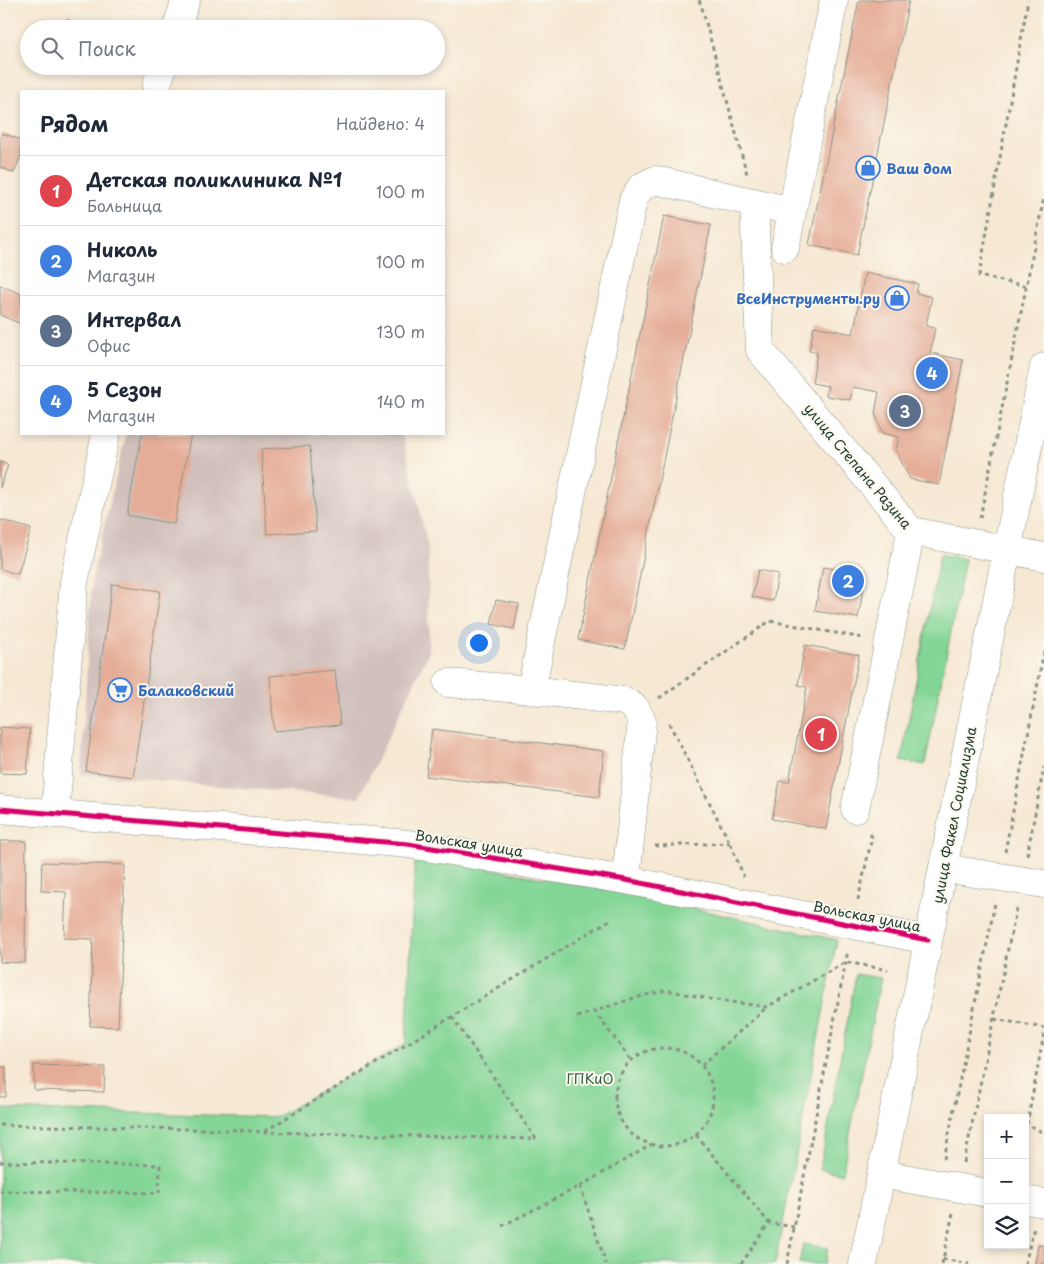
<!DOCTYPE html>
<html lang="ru">
<head>
<meta charset="utf-8">
<style>
  :root { --surface:#fff; --page:#f6f6f7; --text:#1f2937; --muted:#747a83; --line:#e0e1e3; --accent:#b5179e }
  body { margin:0; font-family:"Playpen Sans",sans-serif; background:var(--page); color:var(--text) }
  .controls { position:absolute; right:15px; bottom:15px; display:grid; overflow:hidden; border-radius:0px; box-shadow:0 2px 8px #0003 }
  .controls button { width:45px; height:45px; display:grid; place-items:center; padding:0; border:0; border-bottom:1px solid var(--line); background:var(--surface); color:var(--text); font:25px sans-serif }
  .you { position:absolute; left:478px; top:642px; width:18px; height:18px; margin:-12px; border:4px solid #fff; border-radius:50%; background:#1a73e8; box-shadow:0 0 0 8px #1a73e833 }
  .badge { display:grid; place-items:center; width:32px; height:32px; border-radius:50%; background:var(--accent); color:#fff; font-size:16px; font-weight:700 }
  .pin { position:absolute; translate:-50% -50%; border:2px solid #fff; box-shadow:0 1px 5px #0006 }
  .list { margin:0; padding:0; list-style:none }
  h2 { display:flex; justify-content:space-between; align-items:center; height:65px; margin:0; padding:0 20px; font-size:21px }
  h2 small { font-size:16px; font-weight:400; color:var(--muted) }
  .list li { display:grid; grid-template-columns:32px 1fr auto; gap:15px; align-items:center; box-sizing:border-box; height:70px; padding:0 20px; border-top:1px solid var(--line) }
  .list b { display:block; font-size:19px; white-space:nowrap }
  .list p { margin:0; font-size:16px; white-space:nowrap; color:var(--muted) }
  .list em { font-size:16px; font-style:normal; color:var(--muted) }
  .icon { flex:none; width:28px; height:28px; fill:none; stroke:currentColor; stroke-width:2; stroke-linecap:round; stroke-linejoin:round }
  .map { position:relative; flex:none; width:1044px; height:1264px; overflow:hidden }
  .search { position:absolute; background:var(--surface); box-shadow:0 2px 8px #0003; left:20px; top:20px; width:425px; height:55px; display:flex; align-items:center; gap:12px; box-sizing:border-box; padding:0 18px; border-radius:28px; color:var(--muted); font-size:19px }
  .panel { position:absolute; background:var(--surface); box-shadow:0 2px 8px #0003; left:20px; top:90px; width:425px; height:345px; border-radius:0px }
  .map>svg:first-child { display:block }
  .industrial { fill:#d1c0bc }
  .green { fill:#84d697; stroke:#528a66 }
  .building { fill:#e5ad98 }
  .lines { fill:none; stroke-linecap:round; stroke-linejoin:round }
  .minor-casing { stroke:#8a9284; stroke-width:29 }
  .major-casing { stroke:#8a9284; stroke-width:29 }
  .path { stroke:#8a9284; stroke-width:3; stroke-dasharray:4 4; stroke-linecap:butt }
  .minor { stroke:#fff; stroke-width:28 }
  .major { stroke:#fff; stroke-width:28 }
  .cycleway-casing { stroke:#fbf7ec; stroke-width:8 }
  .cycleway { stroke:#d6006c; stroke-width:5 }
  .labels { text-anchor:middle; dominant-baseline:central; stroke-width:4; stroke-linejoin:round; paint-order:stroke }
  .shop-label { font-size:14px; font-weight:bold; fill:#366cbe; stroke:#fbf7ec; text-anchor:start }
  .street-label { font-size:14px; fill:#1f3d34; stroke:#fbf7ec }
  .park-label { font-size:14px; fill:#335c48; stroke:#fbf7ec }
</style>
</head>
<body>
<div class="map">
<svg width="1044" height="1264" viewBox="0 0 1044 1264">
  <rect width="100%" height="100%" fill="#fbf7ec"/>
  <filter id="ink" filterUnits="userSpaceOnUse"><feTurbulence type="fractalNoise" baseFrequency=".02" numOctaves="2"/><feDisplacementMap in="SourceGraphic" scale="10" xChannelSelector="R" yChannelSelector="G"/><feConvolveMatrix kernelMatrix="1 2 1 2 8 2 1 2 1" color-interpolation-filters="sRGB"/></filter>
  <filter id="wash" filterUnits="userSpaceOnUse"><feTurbulence type="fractalNoise" baseFrequency=".0096" numOctaves="4" result="noise"/><feDisplacementMap in="SourceGraphic" scale="20" xChannelSelector="R" yChannelSelector="G"/><feGaussianBlur stdDeviation="1.12" result="paint"/><feColorMatrix in="noise" values="0 0 0 0 0 0 0 0 0 0 0 0 0 0 0 0 0 1.4 0 .05"/><feComposite in="paint" operator="in"/></filter>
  <g filter="url(#wash)">
    <rect width="100%" height="100%" fill="#f6e8d3"/>
    <path class="industrial" d="M 126,434 L 402,434 L 428,547 L 429,652 L 359,798 L 81,774 L 92,579 Z"/>
    <path class="green" d="M 940,554 L 965,559 L 925,765 L 901,761 Z
      M 415,855 L 618,892 L 837,940 L 775,1264 L 0,1264 L 0,1109 L 276,1117 L 406,1044 Z
      M 856,974 L 881,978 L 842,1174 L 820,1169 Z
      M 803,1244 L 828,1248 L 825,1264 L 799,1264 Z"/>
    <g id="blocks">
      <path class="building" d="M 859,0 L 909,0 L 857,255 L 809,245 Z
        M 66,19 L 92,29 L 63,29 Z
        M 2,133 L 21,140 L 21,155 L 14,173 L 0,167 L 0,138 Z
        M 664,216 L 711,225 L 625,649 L 578,640 Z
        M 865,273 L 918,284 L 916,293 L 932,297 L 926,326 L 935,328 L 930,353 L 963,360 L 939,485 L 910,479 L 896,451 L 899,437 L 882,433 L 875,413 L 879,392 L 853,387 L 850,400 L 826,396 L 828,386 L 812,383 L 817,352 L 809,351 L 814,326 L 853,334 Z
        M 0,285 L 21,294 L 21,324 L 0,315 Z
        M 142,434 L 191,434 L 174,524 L 127,515 Z
        M 310,446 L 316,531 L 267,534 L 261,449 Z
        M 0,462 L 8,465 L 0,488 Z
        M 1,520 L 31,529 L 18,574 L 0,569 L 0,524 Z
        M 823,567 L 866,574 L 858,618 L 815,611 Z
        M 758,570 L 778,574 L 773,601 L 752,597 Z
        M 112,584 L 160,591 L 133,777 L 86,771 Z
        M 496,600 L 519,604 L 514,629 L 491,624 Z
        M 805,645 L 859,655 L 826,829 L 772,819 L 780,781 L 789,782 L 807,687 L 798,685 Z
        M 335,670 L 340,725 L 274,731 L 270,676 Z
        M 0,727 L 30,729 L 27,774 L 0,773 Z
        M 432,729 L 604,751 L 599,797 L 426,776 Z
        M 0,841 L 26,841 L 25,963 L 0,962 Z
        M 42,862 L 125,865 L 118,1027 L 90,1026 L 93,939 L 64,938 L 66,892 L 41,891 Z
        M 34,1065 L 105,1067 L 104,1092 L 34,1090 Z
        M 0,1067 L 6,1067 L 6,1097 L 0,1097 Z
        M 1038,1245 L 1044,1246 L 1044,1264 L 1035,1264 Z"/>
    </g>
  </g>
  <g filter="url(#ink)">
    <use href="#blocks" fill-opacity="0" stroke="#8a9284" stroke-width="1"/>
    <g class="lines">
      <g class="minor-casing">
        <path id="minor" d="M 176,29 L 186,0
          M 157,91 L 157,84 L 163,66
          M 754,202 L 760,350 L 911,531 L 1044,557
          M 785,248 L 834,0
          M 448,683 L 531,690 L 625,701 L 635,708 L 642,721 L 626,880
          M 531,690 L 633,200 L 641,187 L 655,180 L 792,211
          M 0,809 L 408,844 L 626,880 L 928,940
          M 855,809 L 911,531
          M 55,814 L 74,582 L 106,434
          M 943,868 L 1044,884
          M 881,1174 L 988,1193
          M 1025,1200 L 1044,1203"/>
      </g>
      <g class="major-casing">
        <path id="major" d="M 863,1264 L 1044,367"/>
      </g>
      <path class="path" d="M 699,0 L 702,8 L 747,174
        M 1026,286 L 979,276 L 1028,0
        M 980,518 L 1044,197
        M 659,698 L 770,621 L 863,638
        M 669,723 L 730,843 L 744,877
        M 655,846 L 730,843
        M 1005,852 L 1044,652
        M 1027,855 L 1044,767
        M 858,900 L 872,837 L 868,831
        M 594,1011 L 631,1060
        M 452,1017 L 536,1139
        M 577,1017 L 631,999 L 666,990 L 710,999 L 767,1007 L 846,962 L 888,970
        M 994,1019 L 1044,1028
        M 1044,1034 L 1027,1124 L 1044,1133
        M615 1097a49 49 0 1 1 98 0a49 49 0 1 1-98 0Z
        M 702,1065 L 767,1007
        M 0,1125 L 238,1130 L 264,1132 L 536,1139
        M 265,1131 L 610,920
        M 696,1135 L 769,1223 L 794,1227
        M 944,1159 L 995,903
        M 0,1162 L 160,1165 L 159,1193 L 0,1191
        M 964,1163 L 1017,905
        M 580,1186 L 606,1264
        M 502,1226 L 580,1186 L 651,1145
        M 943,1259 L 969,1264
        M 741,1264 L 769,1223
        M 787,1264 L 848,950
        M 942,1264 L 953,1213
        M 1025,1264 L 1034,1228"/>
      <use href="#minor" class="minor"/>
      <use href="#major" class="major"/>
      <g class="cycleway-casing">
        <path id="cycleway" d="M 0,809 L 408,844 L 626,880 L 928,940"/>
      </g>
      <use href="#cycleway" class="cycleway"/>
    </g>
  </g>
  <defs>
    <g id="shop-ring" transform="scale(1.25)"><circle r="9.5" fill="#fbf7ec" stroke="#3f7fe0" stroke-width="1.5"/><path d="M-5-2.5h2.3a2.7 3.5 0 0 1 5.4 0H5L5.5 6h-11ZM-1.5-2.5h3a1.5 2.3 0 0 0-3 0Z" fill="#3f7fe0"/></g>
    <g id="supermarket-ring" transform="scale(1.25)"><circle r="9.5" fill="#fbf7ec" stroke="#3f7fe0" stroke-width="1.5"/><path d="M-6-5.5h2.5l.6 2H6L4.5 2H-2.5L-4.4-4H-6ZM-1.5 3.2a1.3 1.3 0 1 0 .1 0ZM3 3.2a1.3 1.3 0 1 0 .1 0Z" fill="#3f7fe0"/></g>
  </defs>
  <g fill-rule="evenodd">
    <use href="#shop-ring" x="868" y="168"/>
    <use href="#shop-ring" x="897" y="298"/>
    <use href="#supermarket-ring" x="120" y="690"/>
  </g>
  <g class="labels">
    <g class="shop-label">
      <text x="886" y="168">Ваш дом</text>
      <text x="880" y="298" text-anchor="end">ВсеИнструменты.ру</text>
      <text x="138" y="690">Балаковский</text>
    </g>
    <g class="street-label">
      <text transform="translate(858 466) rotate(50)">улица Степана Разина</text>
      <text transform="translate(954 815) rotate(-79)">улица Факел Социализма</text>
      <text transform="translate(469 843) rotate(9)">Вольская улица</text>
      <text transform="translate(867 916) rotate(11)">Вольская улица</text>
    </g>
    <g class="park-label">
      <text x="590" y="1078">ГПКиО</text>
    </g>
  </g>
</svg>
<div class="controls">
<button>+</button>
<button>−</button>
<button><svg class="icon" aria-label="layers" viewBox="0 0 24 24"><path d="M12 4l9 5-9 5-9-5zM3 14l9 5 9-5"/></svg></button>
</div>
<div class="you"></div>
<div class="pin badge" style="left:821px;top:734px;background:#e0444e">1</div>
<div class="pin badge" style="left:848px;top:581px;background:#3f7fe0">2</div>
<div class="pin badge" style="left:905px;top:411px;background:#5c6f8a">3</div>
<div class="pin badge" style="left:932px;top:373px;background:#3f7fe0">4</div>
<div class="search"><svg class="icon" aria-label="search" viewBox="0 0 24 24"><circle cx="10" cy="10" r="6"/><path d="M15 15l6 6"/></svg>Поиск</div>
<section class="panel">
<h2>Рядом<small>Найдено: 4</small></h2>
<ul class="list">
<li><span class="badge" style="background:#e0444e">1</span><div><b>Детская поликлиника №1</b><p>Больница</p></div><em>100 m</em></li>
<li><span class="badge" style="background:#3f7fe0">2</span><div><b>Николь</b><p>Магазин</p></div><em>100 m</em></li>
<li><span class="badge" style="background:#5c6f8a">3</span><div><b>Интервал</b><p>Офис</p></div><em>130 m</em></li>
<li><span class="badge" style="background:#3f7fe0">4</span><div><b>5 Сезон</b><p>Магазин</p></div><em>140 m</em></li>
</ul>
</section>
</div>
</body>
</html>
